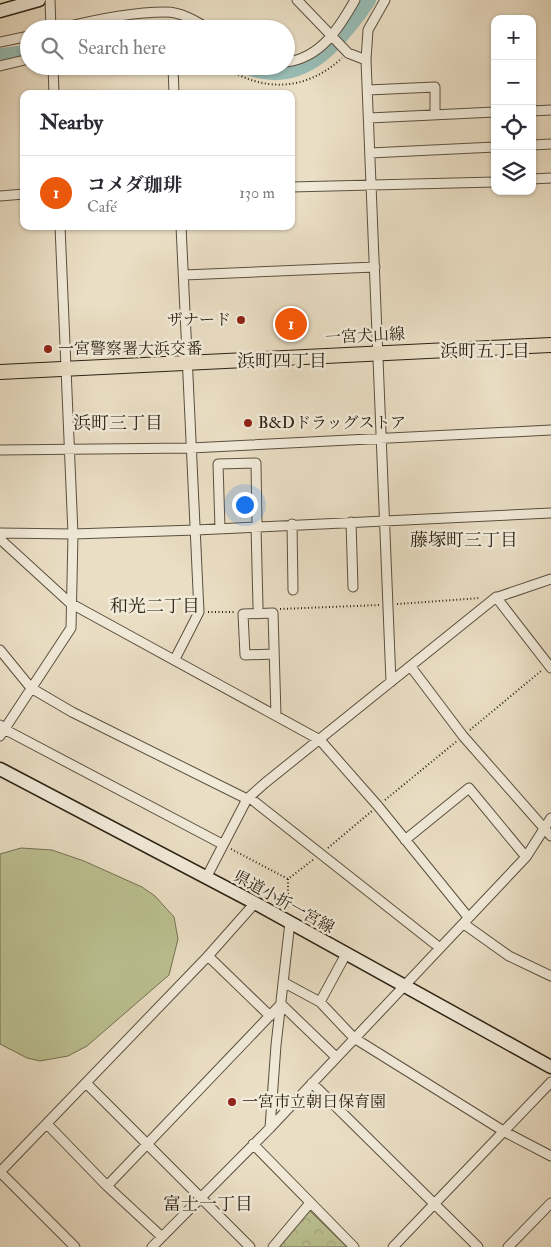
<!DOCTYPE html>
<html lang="en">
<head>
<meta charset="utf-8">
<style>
  :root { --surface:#fff; --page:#f2f2f3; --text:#2b2b33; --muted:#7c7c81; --line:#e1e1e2; --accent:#ea580c }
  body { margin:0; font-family:"IM FELL Double Pica","Noto Serif JP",serif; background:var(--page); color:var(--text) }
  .controls { position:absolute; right:15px; top:15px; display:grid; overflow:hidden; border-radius:10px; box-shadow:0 1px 4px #0004 }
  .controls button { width:45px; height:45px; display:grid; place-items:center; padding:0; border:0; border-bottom:1px solid var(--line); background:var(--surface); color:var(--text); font:25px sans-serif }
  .you { position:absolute; left:244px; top:504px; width:18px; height:18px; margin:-12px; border:4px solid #fff; border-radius:50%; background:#1a73e8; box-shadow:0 0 0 8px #1a73e833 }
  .badge { display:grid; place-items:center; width:32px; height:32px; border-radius:50%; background:var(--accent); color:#fff; font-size:16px; font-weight:700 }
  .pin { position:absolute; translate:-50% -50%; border:2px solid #fff; box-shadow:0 1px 5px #0006 }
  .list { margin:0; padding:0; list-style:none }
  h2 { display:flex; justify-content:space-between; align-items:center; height:65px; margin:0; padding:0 20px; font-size:21px }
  h2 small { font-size:16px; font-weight:400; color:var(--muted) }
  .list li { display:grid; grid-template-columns:32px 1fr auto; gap:15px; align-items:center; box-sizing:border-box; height:75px; padding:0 20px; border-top:1px solid var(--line) }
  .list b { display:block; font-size:19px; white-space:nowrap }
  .list p { margin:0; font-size:16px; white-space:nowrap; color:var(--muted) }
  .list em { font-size:16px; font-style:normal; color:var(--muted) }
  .icon { flex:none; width:28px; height:28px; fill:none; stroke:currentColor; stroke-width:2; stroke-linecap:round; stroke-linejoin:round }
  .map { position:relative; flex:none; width:551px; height:1247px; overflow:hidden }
  .search { position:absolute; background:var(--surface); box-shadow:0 1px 4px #0004; left:20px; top:20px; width:275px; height:55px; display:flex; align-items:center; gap:12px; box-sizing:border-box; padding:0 18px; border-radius:28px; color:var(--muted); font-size:19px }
  .panel { position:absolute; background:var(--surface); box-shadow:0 1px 4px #0004; left:20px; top:90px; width:275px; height:140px; border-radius:10px }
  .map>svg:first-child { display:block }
  .park { fill:url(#park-crowns); stroke:#737052 }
  .pitch { fill:#bbc091; stroke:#737052 }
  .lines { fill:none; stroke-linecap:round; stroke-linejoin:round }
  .river { stroke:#98bcb4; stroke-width:18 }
  .street-casing { stroke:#5b503f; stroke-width:11 }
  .secondary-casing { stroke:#2b2113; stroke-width:15 }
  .primary-casing { stroke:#2b2113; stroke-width:16 }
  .path { stroke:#2b2113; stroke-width:2; stroke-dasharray:1 2.5; stroke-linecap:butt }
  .street { stroke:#f1ead9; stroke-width:9 }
  .secondary { stroke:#f1ead9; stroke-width:12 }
  .primary { stroke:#eadec4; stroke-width:14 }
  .poi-dot { fill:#8f2418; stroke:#f1ead9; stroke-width:2 }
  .labels { text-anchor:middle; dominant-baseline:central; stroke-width:5; stroke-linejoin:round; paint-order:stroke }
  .poi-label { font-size:16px; fill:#2b2113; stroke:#f1ead9; text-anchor:start }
  .street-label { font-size:16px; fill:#2b2113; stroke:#f1ead9 }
  .neighbourhood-label { font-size:18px; fill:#2b2113; stroke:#f1ead9 }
</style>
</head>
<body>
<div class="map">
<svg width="551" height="1247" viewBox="0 0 551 1247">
  <defs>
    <pattern id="park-crowns" width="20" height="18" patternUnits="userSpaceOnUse" patternTransform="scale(1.25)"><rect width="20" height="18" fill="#bbc091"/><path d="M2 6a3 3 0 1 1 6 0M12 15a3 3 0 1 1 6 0" fill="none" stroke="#a1a57c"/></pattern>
  </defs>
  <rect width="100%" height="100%" fill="#eadec4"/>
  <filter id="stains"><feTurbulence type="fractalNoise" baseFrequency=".004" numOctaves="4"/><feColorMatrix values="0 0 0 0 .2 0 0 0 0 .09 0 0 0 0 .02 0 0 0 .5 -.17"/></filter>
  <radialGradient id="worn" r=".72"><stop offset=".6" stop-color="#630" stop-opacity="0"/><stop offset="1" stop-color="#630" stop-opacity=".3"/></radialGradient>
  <path class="park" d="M 309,1210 L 347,1247 L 278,1247 Z"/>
  <path class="pitch" d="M 21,848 L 52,850 L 84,861 L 142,887 L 155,896 L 174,917 L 178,939 L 169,975 L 87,1046 L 68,1056 L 40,1061 L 27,1058 L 0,1044 L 0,854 Z"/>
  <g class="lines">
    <path class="river" d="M 0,57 L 29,54
      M 249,66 C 303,87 340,39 367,0"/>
    <g class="street-casing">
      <path id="street" d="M 50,0 L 51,29
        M 297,0 L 348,53 L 366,60 L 391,682
        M 58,29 C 89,21 134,12 166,12 C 181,12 196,21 209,29
        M 0,42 L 29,36
        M 366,60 L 368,30 L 385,0
        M 286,62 C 321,58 339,28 355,0
        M 0,66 L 29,59
        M 53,66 L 54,94
        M 173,66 L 174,94
        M 368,90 L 435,87 L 435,115
        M 532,111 L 551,110
        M 369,118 L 495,112
        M 532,145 L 551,144
        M 370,153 L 495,147
        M 532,179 L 551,178
        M 291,187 L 495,182
        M 0,196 L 24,194
        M 184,275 L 375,267
        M 0,450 L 191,448 L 551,430
        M 351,522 L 353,587
        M 292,524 L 293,590
        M 256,526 L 258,607
        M 220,528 L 218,464 L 256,463 L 257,526
        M 0,533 L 73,534 L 196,530 L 551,513
        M 0,539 L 70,603 L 320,740 L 378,806 L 468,917
        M 496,597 L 551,668
        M 0,650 L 31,688 L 72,712 L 247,799
        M 274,654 L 245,655 L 243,614 L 273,613 L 276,715
        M 175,659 L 199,612 L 181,226
        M 411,667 L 463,736 L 551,836
        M 0,725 L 4,729 L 222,844
        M 0,736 L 71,628 L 73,534 L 60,226
        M 250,798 L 440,948
        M 405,840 L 469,788 L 526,857
        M 206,878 L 247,799 L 265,783 L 495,598 L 551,579
        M 464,924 L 509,956 L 551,976
        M 208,956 L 270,1016
        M 283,982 L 320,1002 L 354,1038 L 505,1132 L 551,1156
        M 320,1002 L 346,954
        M 312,1083 L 478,1247
        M 87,1084 L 250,1247
        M 47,1124 L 107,1186 L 162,1237
        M 270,1128 L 276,1045 L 290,922
        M 253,1144 L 354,1247
        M 0,1172 L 208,956 L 255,903
        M 0,1172 L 75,1247
        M 107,1186 L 281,1004 L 336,1057
        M 152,1247 L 270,1128 L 526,857 L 551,818
        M 273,1247 L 310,1203
        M 393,1247 L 551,1082
        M 508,1247 L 551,1203"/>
    </g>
    <g class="secondary-casing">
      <path id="secondary" d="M 0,11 L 39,0
        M 0,769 L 255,903 L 551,1067"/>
    </g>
    <g class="primary-casing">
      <path id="primary" d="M 0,372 L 551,345"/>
    </g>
    <path class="path" d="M 223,66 C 264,93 306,91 342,58
      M 397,604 L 480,598
      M 280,609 L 380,605
      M 208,612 L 235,612
      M 470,730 L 541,671
      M 385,800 L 457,741
      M 328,848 L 372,811
      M 231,849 L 288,879
      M 288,908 L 288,879 L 314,859"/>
    <use href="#street" class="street"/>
    <use href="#secondary" class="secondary"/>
    <use href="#primary" class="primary"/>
  </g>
  <g class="poi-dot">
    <circle cx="241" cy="320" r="5"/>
    <circle cx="48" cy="349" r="5"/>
    <circle cx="248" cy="423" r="5"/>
    <circle cx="232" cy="1102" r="5"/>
  </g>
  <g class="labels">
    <g class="poi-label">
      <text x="231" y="320" text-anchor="end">ザナード</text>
      <text x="58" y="349">一宮警察署大浜交番</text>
      <text x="258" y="423">B&amp;Dドラッグストア</text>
      <text x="242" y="1102">一宮市立朝日保育園</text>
    </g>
    <g class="street-label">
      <text transform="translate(365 336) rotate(-3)">一宮犬山線</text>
      <text transform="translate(284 902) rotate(29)">県道小折一宮線</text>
    </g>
    <g class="neighbourhood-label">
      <text x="485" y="351">浜町五丁目</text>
      <text x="282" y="361">浜町四丁目</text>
      <text x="118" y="423">浜町三丁目</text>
      <text x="464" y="540">藤塚町三丁目</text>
      <text x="155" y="606">和光二丁目</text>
      <text x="208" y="1204">富士一丁目</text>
    </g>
  </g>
  <rect width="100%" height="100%" filter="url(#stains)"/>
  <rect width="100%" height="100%" fill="url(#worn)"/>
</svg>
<div class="controls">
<button>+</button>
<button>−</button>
<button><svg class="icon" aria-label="locate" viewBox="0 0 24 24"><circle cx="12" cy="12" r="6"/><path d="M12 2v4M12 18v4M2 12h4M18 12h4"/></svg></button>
<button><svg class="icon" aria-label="layers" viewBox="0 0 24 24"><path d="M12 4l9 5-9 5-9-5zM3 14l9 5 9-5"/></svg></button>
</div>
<div class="you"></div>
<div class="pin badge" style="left:291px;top:324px">1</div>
<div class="search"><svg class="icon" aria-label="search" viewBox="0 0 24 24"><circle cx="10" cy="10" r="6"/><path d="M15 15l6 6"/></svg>Search here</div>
<section class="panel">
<h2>Nearby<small></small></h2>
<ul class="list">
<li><span class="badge">1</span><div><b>コメダ珈琲</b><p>Café</p></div><em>130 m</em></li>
</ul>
</section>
</div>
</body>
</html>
